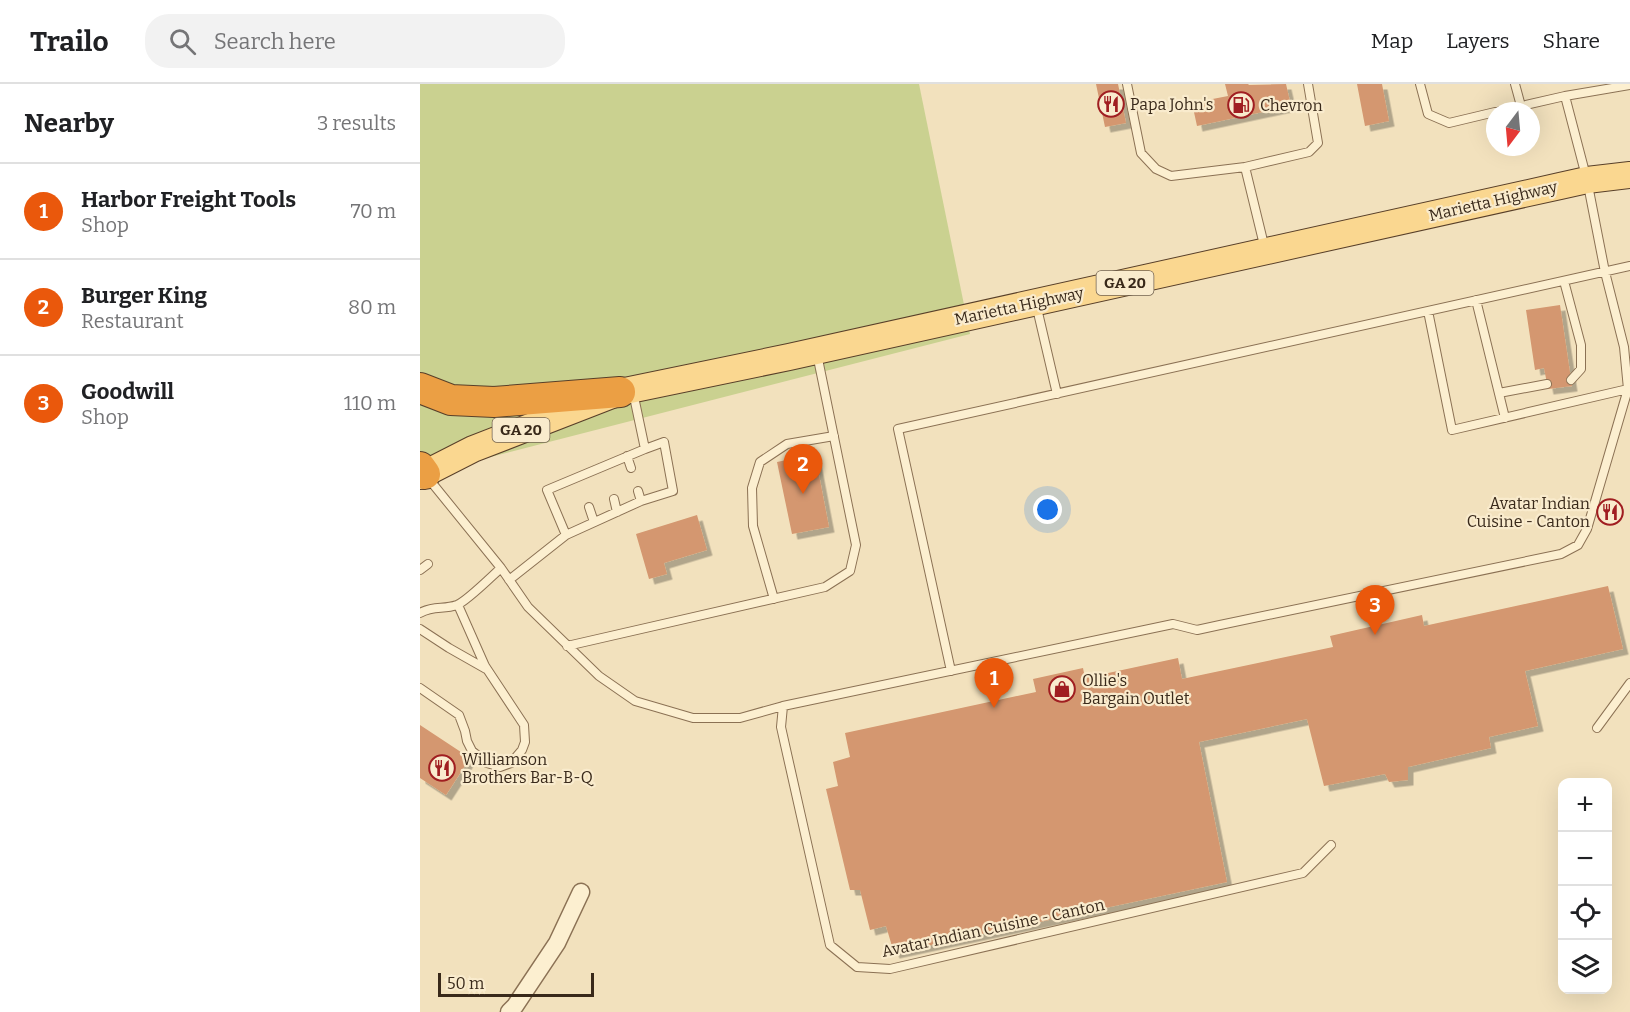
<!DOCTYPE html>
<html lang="en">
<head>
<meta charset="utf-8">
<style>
  :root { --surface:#fff; --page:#f2f2f2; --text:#202124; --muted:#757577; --line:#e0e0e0; --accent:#ea580c }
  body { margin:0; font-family:Bitter,serif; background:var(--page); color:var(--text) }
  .controls { position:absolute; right:18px; bottom:18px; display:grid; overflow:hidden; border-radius:12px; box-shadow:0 6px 24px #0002 }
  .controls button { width:54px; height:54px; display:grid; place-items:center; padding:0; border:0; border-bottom:2px solid var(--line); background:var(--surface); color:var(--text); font:30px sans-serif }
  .compass { position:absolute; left:1066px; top:18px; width:54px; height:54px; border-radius:50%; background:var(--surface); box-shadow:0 6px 24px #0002; rotate:196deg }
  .scale { position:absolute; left:18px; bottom:15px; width:156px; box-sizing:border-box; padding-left:6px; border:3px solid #39291a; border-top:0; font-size:16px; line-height:21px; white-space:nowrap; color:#39291a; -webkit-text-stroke:4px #f9ebcd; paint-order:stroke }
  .you { position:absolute; left:628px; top:426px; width:21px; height:21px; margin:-15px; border:4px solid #fff; border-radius:50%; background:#1a73e8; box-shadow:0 0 0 9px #1a73e833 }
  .badge { display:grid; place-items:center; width:39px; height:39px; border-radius:50%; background:var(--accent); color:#fff; font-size:20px; font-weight:700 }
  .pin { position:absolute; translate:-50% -50px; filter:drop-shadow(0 2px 3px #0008) }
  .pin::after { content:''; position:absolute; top:32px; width:21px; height:18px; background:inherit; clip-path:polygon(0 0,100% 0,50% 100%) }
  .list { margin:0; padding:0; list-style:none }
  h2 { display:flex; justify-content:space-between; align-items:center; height:78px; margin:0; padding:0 24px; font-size:26px }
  h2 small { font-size:20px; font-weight:400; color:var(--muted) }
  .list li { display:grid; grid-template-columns:39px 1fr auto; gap:18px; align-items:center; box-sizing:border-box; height:96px; padding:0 24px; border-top:2px solid var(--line) }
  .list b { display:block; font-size:22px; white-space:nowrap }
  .list p { margin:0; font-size:20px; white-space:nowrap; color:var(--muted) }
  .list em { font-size:20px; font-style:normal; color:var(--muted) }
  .icon { flex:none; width:33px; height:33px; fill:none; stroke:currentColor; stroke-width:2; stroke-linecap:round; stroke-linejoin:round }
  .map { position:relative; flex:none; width:1210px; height:928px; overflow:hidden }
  header { display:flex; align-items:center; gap:36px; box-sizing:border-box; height:84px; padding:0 30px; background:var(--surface); border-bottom:2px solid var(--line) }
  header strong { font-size:28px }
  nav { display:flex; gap:33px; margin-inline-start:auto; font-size:21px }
  .search { width:420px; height:54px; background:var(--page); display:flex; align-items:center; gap:15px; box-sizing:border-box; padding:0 21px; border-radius:24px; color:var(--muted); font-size:22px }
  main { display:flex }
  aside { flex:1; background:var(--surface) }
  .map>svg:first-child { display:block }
  .green { fill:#cad190 }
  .building { fill:#d4976f; filter:url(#shadow) }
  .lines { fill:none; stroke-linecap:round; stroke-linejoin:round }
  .service-casing { stroke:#8b7154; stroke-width:10 }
  .minor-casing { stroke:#8b7154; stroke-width:19 }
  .primary-casing { stroke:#583f29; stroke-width:28 }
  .motorway-casing { stroke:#583f29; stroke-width:32 }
  .service { stroke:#fcefd0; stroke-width:8 }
  .minor { stroke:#fcefd0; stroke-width:16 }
  .primary { stroke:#fad790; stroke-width:26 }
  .motorway { stroke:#eb9f44; stroke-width:30 }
  .labels { text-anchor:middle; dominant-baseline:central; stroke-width:4.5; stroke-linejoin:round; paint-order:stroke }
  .shield { fill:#f9ebcd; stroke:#736350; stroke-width:1.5 }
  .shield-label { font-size:15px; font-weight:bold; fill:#39291a }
  .poi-label { font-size:16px; fill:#39291a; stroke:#f9ebcd; text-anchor:start }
  .street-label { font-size:16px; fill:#39291a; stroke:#f9ebcd }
</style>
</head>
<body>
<header>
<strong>Trailo</strong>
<div class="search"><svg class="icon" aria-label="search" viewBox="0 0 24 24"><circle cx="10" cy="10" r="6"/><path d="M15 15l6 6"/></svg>Search here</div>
<nav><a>Map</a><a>Layers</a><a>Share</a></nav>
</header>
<main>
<aside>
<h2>Nearby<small>3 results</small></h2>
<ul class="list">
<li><span class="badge">1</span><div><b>Harbor Freight Tools</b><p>Shop</p></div><em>70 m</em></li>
<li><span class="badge">2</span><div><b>Burger King</b><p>Restaurant</p></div><em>80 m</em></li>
<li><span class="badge">3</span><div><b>Goodwill</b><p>Shop</p></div><em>110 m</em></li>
</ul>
</aside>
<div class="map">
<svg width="1210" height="928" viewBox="0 0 1210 928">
  <defs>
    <filter id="shadow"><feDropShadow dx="5.5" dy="5.5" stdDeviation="0" flood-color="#0004"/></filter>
  </defs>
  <rect width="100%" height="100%" fill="#f2e1bd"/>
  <path class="green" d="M 0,0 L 499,0 L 550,250 L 0,391 Z"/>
  <path class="building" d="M 676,0 L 698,0 L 706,39 L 685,43 Z
    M 805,0 L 828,0 L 829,1 L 866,0 L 871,22 L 777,42 L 772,19 L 808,12 Z
    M 937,0 L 962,0 L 969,37 L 945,42 Z
    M 1140,221 L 1152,302 L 1128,305 L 1124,284 L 1115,286 L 1106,226 Z
    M 395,370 L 409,443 L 372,450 L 357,378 Z
    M 277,431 L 287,466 L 244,479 L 247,490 L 229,495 L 216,450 Z
    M 1188,502 L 1203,565 L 1105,587 L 1118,642 L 1069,653 L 1071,664 L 988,683 L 988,696 L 969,698 L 965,690 L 904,702 L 887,635 L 779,658 L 807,798 L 474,869 L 466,842 L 450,846 L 440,806 L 430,806 L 406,705 L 418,702 L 413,678 L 430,673 L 425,649 L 616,608 L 613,595 L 663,584 L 665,594 L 758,574 L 762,595 L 913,563 L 910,552 L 1002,531 L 1004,542 Z
    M 0,641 L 50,674 L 26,711 L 0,694 Z"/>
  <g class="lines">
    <g class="service-casing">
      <path id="service" d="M 707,0 L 721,69 L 736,85 L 751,92 L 825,83 L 845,165
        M 1000,0 L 1008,30 L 1029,39 L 1075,28
        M 1095,0 L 1101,22
        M 1145,12 L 1210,1
        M 1080,27 L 1145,12 L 1167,96 L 1185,188 L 1204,263 L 1208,305 L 1210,306
        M 825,83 L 889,68 L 898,59 L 888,0
        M 1144,197 L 1161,261 L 1161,285 L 1151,296
        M 1056,216 L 1085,334
        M 616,220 L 637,310
        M 1079,309 L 1127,300
        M 207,372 L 211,384
        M 8,394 L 81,484 L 108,523 L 179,592 L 215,617 L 273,634 L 320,634 L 363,622
        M 218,407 L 221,417
        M 194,415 L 197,428
        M 169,423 L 174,438
        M 146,451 L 127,406 L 225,365
        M 0,486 L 8,480
        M 89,496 L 146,451 L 221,417 L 253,407 L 244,358 L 225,365 L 213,308
        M 354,515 L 333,442 L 332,404 L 340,378 L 367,360 L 414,352
        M 0,529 C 14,521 23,526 37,521 C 47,517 71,493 81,484
        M 0,545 L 29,564 L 66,585
        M 147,562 L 405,503 L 430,487 L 436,461 L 397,270
        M 531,587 L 478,345 L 1210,182
        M 0,604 L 39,631 L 45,647 L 47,657 L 52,667 L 67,679 L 80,683 L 91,679 L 102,666 L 105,658 L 104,641 L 65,582 L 38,521
        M 1177,644 L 1210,599
        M 911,761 L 883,789 L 470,885 L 437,883 L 410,861 L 361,643 L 363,622 L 753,540 L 777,546 L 800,541 L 1141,470 L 1158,461 L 1167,445 L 1208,305 L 1032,346 L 1008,227"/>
    </g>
    <g class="minor-casing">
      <path id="minor" d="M 89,928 L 95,922 L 137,859 L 161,808"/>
    </g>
    <g class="primary-casing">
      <path id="primary" d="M 0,392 L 53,365 L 200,308 L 369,273 L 1140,102 L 1167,96 L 1210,91"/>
    </g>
    <g class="motorway-casing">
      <path id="motorway" d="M 0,304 L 31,316 L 74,318 L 200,308
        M 0,383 L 5,390"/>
    </g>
    <use href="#service" class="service"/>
    <use href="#minor" class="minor"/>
    <use href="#primary" class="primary"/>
    <use href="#motorway" class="motorway"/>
  </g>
  <defs>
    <g id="restaurant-ring" transform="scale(1.35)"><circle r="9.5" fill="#f9ebcd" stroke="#a01e21" stroke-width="1.5"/><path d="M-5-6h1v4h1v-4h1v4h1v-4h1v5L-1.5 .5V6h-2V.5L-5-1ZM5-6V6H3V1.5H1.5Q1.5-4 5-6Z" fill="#a01e21"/></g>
    <g id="fuel-ring" transform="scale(1.35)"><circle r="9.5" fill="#f9ebcd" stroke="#a01e21" stroke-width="1.5"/><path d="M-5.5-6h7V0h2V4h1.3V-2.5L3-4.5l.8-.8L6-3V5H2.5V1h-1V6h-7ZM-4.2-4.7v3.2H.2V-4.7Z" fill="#a01e21"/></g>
    <g id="shop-ring" transform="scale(1.35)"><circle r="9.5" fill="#f9ebcd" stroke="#a01e21" stroke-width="1.5"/><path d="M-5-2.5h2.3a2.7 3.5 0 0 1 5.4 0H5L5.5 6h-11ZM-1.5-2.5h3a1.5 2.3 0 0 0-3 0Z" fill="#a01e21"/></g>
  </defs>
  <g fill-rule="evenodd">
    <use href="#restaurant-ring" x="691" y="20"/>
    <use href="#fuel-ring" x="821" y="21"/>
    <use href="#restaurant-ring" x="1190" y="428"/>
    <use href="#shop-ring" x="642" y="605"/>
    <use href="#restaurant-ring" x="22" y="684"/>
  </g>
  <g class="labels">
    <g class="shield">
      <rect x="676.5" y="187" width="57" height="24" rx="4.5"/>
      <rect x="72.5" y="334" width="57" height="24" rx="4.5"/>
    </g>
    <g class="shield-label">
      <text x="705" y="199">GA 20</text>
      <text x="101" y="346">GA 20</text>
    </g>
    <g class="poi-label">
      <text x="710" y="20">Papa John's</text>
      <text x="840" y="21">Chevron</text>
      <text x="1170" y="419" text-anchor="end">Avatar Indian<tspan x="1170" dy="18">Cuisine - Canton</tspan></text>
      <text x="662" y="596">Ollie's<tspan x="662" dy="18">Bargain Outlet</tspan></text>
      <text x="42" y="675">Williamson<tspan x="42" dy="18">Brothers Bar-B-Q</tspan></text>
    </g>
    <g class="street-label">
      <text transform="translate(1073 117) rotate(-13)">Marietta Highway</text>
      <text transform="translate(599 222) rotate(-12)">Marietta Highway</text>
      <text transform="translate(573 844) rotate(-12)">Avatar Indian Cuisine - Canton</text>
    </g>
  </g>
</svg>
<div class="controls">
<button>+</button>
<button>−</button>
<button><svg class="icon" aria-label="locate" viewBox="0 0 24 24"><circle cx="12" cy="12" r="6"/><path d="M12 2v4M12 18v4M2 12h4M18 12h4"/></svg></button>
<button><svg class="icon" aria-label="layers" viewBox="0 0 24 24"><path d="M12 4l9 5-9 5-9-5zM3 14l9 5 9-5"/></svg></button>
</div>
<svg class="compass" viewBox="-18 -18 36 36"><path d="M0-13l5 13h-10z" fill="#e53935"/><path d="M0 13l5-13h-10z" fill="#757577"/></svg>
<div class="scale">50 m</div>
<div class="you"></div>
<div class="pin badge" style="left:574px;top:624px">1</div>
<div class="pin badge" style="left:383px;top:410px">2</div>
<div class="pin badge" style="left:955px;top:551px">3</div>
</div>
</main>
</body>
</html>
